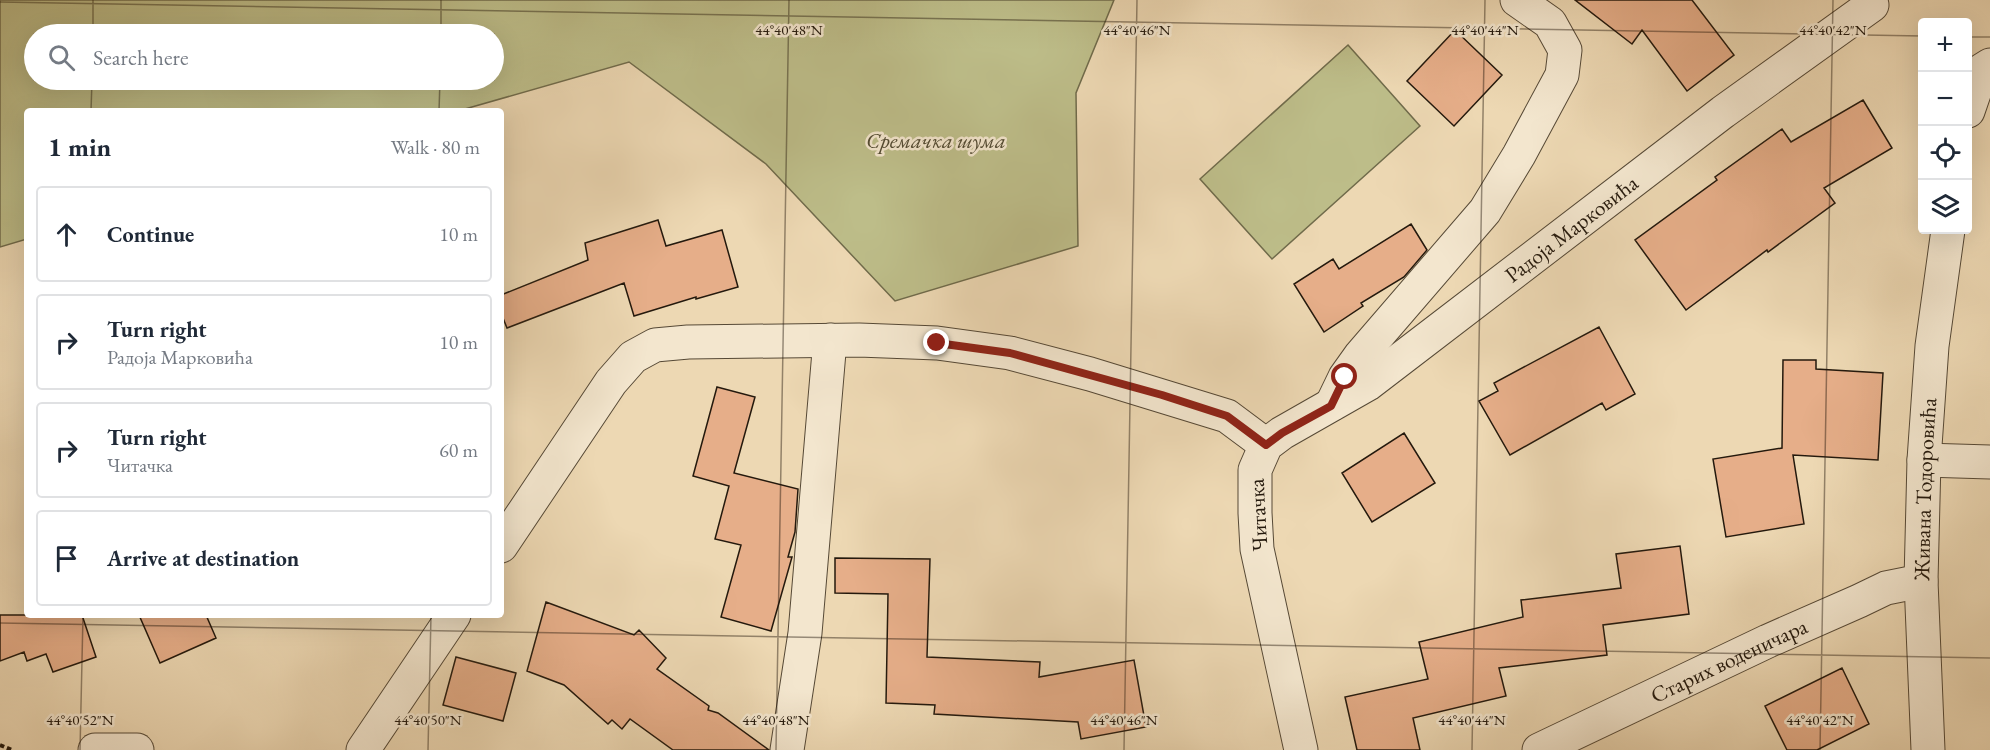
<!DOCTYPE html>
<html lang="en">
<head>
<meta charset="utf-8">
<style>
  :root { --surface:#fff; --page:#f2f2f3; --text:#1f2937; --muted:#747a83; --line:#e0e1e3 }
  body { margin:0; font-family:"EB Garamond",serif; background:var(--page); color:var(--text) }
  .controls { position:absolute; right:18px; top:18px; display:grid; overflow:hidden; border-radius:6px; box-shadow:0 6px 24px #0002 }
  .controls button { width:54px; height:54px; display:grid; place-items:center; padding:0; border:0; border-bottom:2px solid var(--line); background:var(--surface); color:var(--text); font:30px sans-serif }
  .stop { position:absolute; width:18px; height:18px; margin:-14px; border:4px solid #8f2418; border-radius:50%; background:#fff }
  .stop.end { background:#8f2418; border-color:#fff; box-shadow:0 2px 6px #0008 }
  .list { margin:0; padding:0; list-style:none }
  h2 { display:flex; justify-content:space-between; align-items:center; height:78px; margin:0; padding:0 24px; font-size:26px }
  h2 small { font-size:20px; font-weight:400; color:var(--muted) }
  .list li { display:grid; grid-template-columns:39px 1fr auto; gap:18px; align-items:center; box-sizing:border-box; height:96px; margin:0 12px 12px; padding:0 12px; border:2px solid var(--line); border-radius:6px }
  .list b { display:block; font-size:22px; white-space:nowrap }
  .list p { margin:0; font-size:20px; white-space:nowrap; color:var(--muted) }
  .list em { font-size:20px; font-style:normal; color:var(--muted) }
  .icon { flex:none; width:33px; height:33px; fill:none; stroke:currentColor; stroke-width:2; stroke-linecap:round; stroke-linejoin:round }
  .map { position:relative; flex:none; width:1990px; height:750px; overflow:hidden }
  .search { position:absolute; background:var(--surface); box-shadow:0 6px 24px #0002; left:24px; top:24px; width:480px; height:66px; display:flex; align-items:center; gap:15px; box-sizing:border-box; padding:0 21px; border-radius:33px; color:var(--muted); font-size:22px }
  .panel { position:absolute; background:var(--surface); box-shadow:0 6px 24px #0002; left:24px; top:108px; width:480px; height:510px; border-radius:6px }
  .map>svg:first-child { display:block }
  .green { fill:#bdbd89; stroke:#706b4b; stroke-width:1.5; fill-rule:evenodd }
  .building { fill:#e6ae89; stroke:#24190d; stroke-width:1.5 }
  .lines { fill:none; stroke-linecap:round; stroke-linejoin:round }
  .minor-casing { stroke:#564936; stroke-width:35 }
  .path { stroke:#24190d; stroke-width:4; stroke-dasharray:4.5 3; stroke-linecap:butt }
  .minor { stroke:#f3e6ce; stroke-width:33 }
  .route { stroke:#8f2418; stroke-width:8 }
  .ticks { fill:none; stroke:#24190d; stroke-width:1.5; stroke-opacity:0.45 }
  .labels { text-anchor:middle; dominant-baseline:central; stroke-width:5; stroke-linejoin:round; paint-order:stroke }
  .park-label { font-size:22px; font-style:italic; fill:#524a32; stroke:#f3e6ce }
  .street-label { font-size:22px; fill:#24190d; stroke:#f3e6ce }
  .ticks-label { font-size:15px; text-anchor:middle; fill:#24190d; stroke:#f3e6ce; stroke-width:5; stroke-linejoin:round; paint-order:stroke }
</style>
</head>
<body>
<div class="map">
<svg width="1990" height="750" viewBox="0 0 1990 750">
  <rect width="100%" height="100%" fill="#edd8b3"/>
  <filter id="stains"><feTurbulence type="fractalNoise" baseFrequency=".00333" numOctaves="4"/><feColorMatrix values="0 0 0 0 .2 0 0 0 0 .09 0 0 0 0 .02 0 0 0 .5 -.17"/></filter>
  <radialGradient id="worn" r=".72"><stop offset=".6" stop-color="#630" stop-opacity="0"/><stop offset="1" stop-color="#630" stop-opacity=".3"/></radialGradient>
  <path class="green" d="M 0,0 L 1114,0 L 1076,93 L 1078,246 L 895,301 L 766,164 L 629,62 L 458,111 L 27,111 L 27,239 L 0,247 ZM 34,34 L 494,34 L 494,80 L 34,80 Z
    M 1348,45 L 1420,126 L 1272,259 L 1200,179 Z"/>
  <path class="building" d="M 1575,0 L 1692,0 L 1734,55 L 1687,91 L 1642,30 L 1632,44 Z
    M 1455,30 L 1502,75 L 1454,126 L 1407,81 Z
    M 1863,100 L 1892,148 L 1824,188 L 1835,203 L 1768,252 L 1767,250 L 1686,310 L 1635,240 L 1717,180 L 1715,177 L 1782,129 L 1791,142 Z
    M 658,220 L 666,246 L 722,230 L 738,287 L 696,299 L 696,297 L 634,316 L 624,283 L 507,328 L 501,313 L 501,295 L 588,260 L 585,243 Z
    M 1411,224 L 1427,250 L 1404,277 L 1361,303 L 1363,306 L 1324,332 L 1294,284 L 1333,259 L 1339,269 Z
    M 1599,327 L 1635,394 L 1606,410 L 1602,403 L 1510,455 L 1479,401 L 1498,391 L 1494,383 Z
    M 1783,360 L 1816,360 L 1816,369 L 1883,373 L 1878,460 L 1793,455 L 1804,524 L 1726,537 L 1713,459 L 1782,448 Z
    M 717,387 L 755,397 L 734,473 L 798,489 L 795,532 L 788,557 L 792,557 L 771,631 L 721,617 L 741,545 L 715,539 L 729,486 L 693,476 Z
    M 1404,433 L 1435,483 L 1372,522 L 1342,473 Z
    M 1680,546 L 1689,614 L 1603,625 L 1607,655 L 1499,668 L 1506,696 L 1413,718 L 1420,750 L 1357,750 L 1345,697 L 1428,679 L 1419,642 L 1523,617 L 1521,600 L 1621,588 L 1616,554 Z
    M 835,558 L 930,559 L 927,657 L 1040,662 L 1039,677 L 1134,660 L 1146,727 L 1081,739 L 1078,722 L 934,714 L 935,705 L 886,703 L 888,594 L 835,593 Z
    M 546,602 L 634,635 L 639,630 L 666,658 L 657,669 L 709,706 L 708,710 L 718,713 L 769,750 L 673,750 L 630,719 L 622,729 L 612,720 L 608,724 L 564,685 L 527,671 Z
    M 0,615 L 82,615 L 96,657 L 53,672 L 46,654 L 27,661 L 24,652 L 0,661 Z
    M 139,615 L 206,615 L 216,638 L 160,663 Z
    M 456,657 L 516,673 L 503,721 L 443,705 Z
    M 1842,668 L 1869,724 L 1817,750 L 1787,750 L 1765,706 Z"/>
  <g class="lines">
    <g class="minor-casing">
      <g id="minor">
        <path d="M 1968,111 L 1982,70 L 1990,65"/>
        <path d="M 1332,404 L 1345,377 L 1360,356 L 1485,211 L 1519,155 L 1562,75 L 1565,50 L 1550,23 L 1517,0"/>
        <path d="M 1924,460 L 1990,462"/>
        <path d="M 501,546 L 611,382 L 633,357 L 655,345 L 688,342 L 859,340 L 937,343 L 1010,353 L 1090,374 L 1227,416 L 1266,445"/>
        <path d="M 95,750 L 137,750"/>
        <path d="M 363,750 L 454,615"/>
        <path d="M 787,750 L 805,633 L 830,340"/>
        <path id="s1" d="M 1301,750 L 1257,549 L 1255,513 L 1255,470 L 1266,445 L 1282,433 L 1368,384 L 1723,112 L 1872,5"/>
        <path id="s2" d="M 1539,750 L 1768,641 L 1859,601 L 1886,588 L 1921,581"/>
        <path id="s3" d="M 1928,750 L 1921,581 L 1924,460 L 1932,346 L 1948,230"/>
      </g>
    </g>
    <path class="path" d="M 0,745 L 12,750"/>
    <use href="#minor" class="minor"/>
  </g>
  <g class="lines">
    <path class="route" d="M 937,343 L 1010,353 L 1162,395 L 1227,416 L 1266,445 L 1282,433 L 1331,406 L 1345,377"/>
  </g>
  <path class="ticks" d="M 0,2 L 1922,36M 93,34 L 93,0M 441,34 L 441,0M 1968,37 L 1990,37M 91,111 L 92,80M 439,111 L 440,80M 0,623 L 1990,658M 80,750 L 83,615M 428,750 L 431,615M 776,750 L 789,0M 1124,750 L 1137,0M 1472,750 L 1485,0M 1820,750 L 1833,0"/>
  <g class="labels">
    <g class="park-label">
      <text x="936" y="140">Сремачка шума</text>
    </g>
    <g class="street-label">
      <text stroke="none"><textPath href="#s1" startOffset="687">Радоја Марковића</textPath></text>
      <text stroke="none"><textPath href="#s3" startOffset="261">Живана Тодоровића</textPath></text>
      <text transform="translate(1258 515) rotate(-93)">Читачка</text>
      <text stroke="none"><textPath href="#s2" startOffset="210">Старих воденичара</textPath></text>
    </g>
  </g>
  <g class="ticks-label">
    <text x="789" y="35">44°40'48"N</text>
    <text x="1137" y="35">44°40'46"N</text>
    <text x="1485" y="35">44°40'44"N</text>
    <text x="1833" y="35">44°40'42"N</text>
    <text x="80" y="725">44°40'52"N</text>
    <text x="428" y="725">44°40'50"N</text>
    <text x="776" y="725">44°40'48"N</text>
    <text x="1124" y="725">44°40'46"N</text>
    <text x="1472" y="725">44°40'44"N</text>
    <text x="1820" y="725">44°40'42"N</text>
  </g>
  <rect width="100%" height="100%" filter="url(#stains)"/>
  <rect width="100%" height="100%" fill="url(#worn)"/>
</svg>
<div class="controls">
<button>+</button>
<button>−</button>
<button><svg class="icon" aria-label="locate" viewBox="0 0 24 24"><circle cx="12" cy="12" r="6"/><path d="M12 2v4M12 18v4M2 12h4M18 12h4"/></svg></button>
<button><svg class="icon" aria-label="layers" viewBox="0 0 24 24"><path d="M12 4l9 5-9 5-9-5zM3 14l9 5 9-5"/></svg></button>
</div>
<div class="stop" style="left:1345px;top:377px"></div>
<div class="stop end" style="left:937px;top:343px"></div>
<div class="search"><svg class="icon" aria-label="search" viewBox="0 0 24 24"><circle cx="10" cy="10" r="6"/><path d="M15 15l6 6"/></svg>Search here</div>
<section class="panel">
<h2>1 min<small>Walk · 80 m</small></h2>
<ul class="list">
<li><svg class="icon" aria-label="ahead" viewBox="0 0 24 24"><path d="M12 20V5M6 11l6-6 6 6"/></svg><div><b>Continue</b></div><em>10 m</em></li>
<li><svg class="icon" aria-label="right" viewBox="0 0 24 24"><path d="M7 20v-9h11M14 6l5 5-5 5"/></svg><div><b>Turn right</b><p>Радоја Марковића</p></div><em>10 m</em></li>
<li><svg class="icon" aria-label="right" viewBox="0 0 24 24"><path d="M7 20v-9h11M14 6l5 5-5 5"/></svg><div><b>Turn right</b><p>Читачка</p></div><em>60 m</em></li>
<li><svg class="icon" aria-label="arrive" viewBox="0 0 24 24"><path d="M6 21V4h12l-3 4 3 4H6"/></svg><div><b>Arrive at destination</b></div></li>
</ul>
</section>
</div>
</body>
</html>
